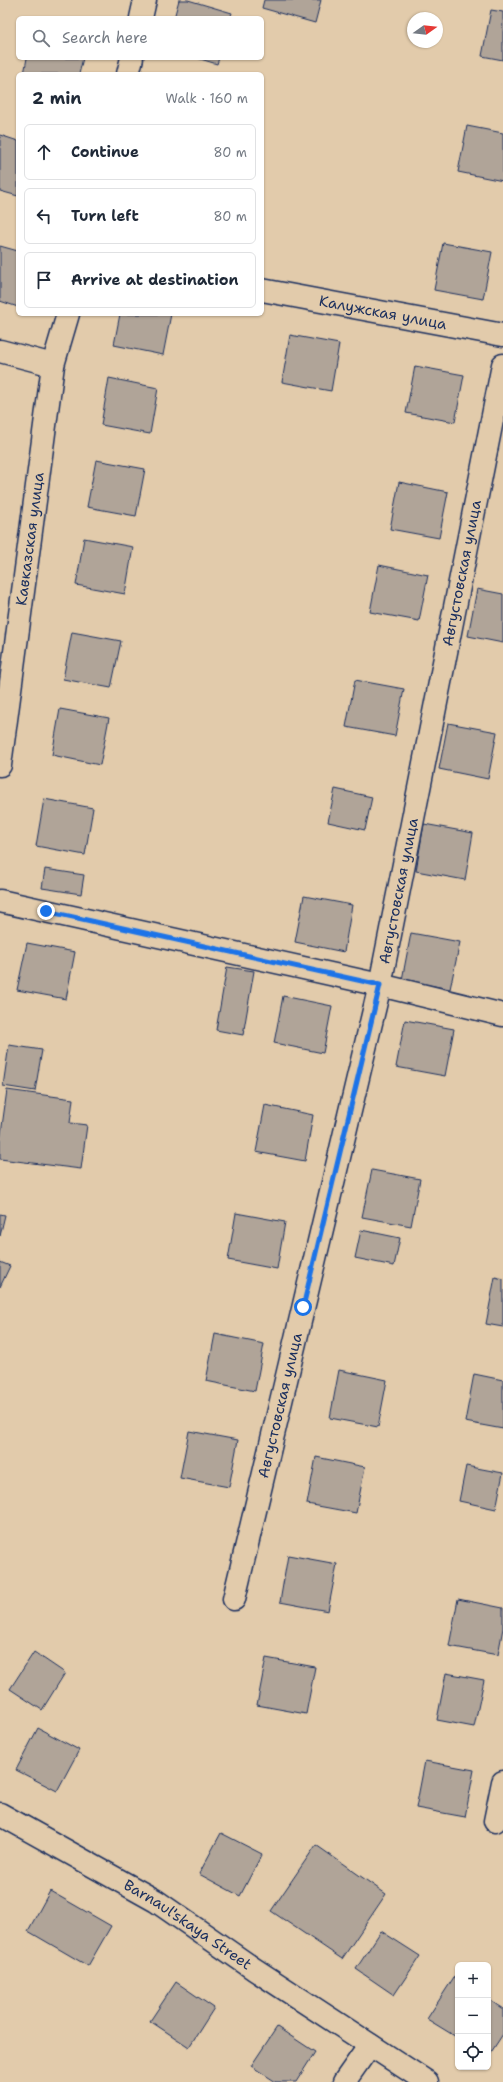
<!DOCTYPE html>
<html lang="en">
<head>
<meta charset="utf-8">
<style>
  :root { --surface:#fff; --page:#f2f2f3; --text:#1f2937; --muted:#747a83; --line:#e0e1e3 }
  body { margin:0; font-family:"Shantell Sans",sans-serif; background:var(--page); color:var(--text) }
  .controls { position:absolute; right:12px; bottom:12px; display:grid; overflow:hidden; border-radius:6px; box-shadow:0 1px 3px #0004 }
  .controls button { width:36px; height:36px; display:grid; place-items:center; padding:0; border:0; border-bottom:1px solid var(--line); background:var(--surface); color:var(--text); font:20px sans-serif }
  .compass { position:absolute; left:407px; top:12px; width:36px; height:36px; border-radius:50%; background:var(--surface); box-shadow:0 1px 3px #0004; rotate:75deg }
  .stop { position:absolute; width:12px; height:12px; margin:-9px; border:3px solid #1a73e8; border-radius:50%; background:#fff }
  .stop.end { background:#1a73e8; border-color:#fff; box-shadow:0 1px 4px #0008 }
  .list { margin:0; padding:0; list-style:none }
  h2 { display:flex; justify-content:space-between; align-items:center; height:52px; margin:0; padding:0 16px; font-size:17px }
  h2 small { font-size:13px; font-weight:400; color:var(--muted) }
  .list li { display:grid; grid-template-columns:26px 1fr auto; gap:12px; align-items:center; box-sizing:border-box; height:56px; margin:0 8px 8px; padding:0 8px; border:1px solid var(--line); border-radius:6px }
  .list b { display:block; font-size:15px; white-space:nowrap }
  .list em { font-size:13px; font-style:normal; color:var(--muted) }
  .icon { flex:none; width:22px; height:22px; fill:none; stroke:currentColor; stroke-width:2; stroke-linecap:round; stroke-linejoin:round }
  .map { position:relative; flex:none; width:503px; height:2082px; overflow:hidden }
  .search { position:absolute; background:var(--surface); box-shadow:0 1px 3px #0004; left:16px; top:16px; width:248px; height:44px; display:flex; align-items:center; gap:10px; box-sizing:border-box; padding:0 14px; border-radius:6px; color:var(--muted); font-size:15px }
  .panel { position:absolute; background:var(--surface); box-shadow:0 1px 3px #0004; left:16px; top:72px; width:248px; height:244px; border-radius:6px }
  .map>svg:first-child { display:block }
  .building { fill:#b0a498; stroke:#1b2f5e }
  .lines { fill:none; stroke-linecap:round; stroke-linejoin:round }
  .street-casing { stroke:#1b2f5e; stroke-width:25 }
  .secondary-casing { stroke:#1b2f5e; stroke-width:25 }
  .street { stroke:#e2cbab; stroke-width:22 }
  .secondary { stroke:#e2cbab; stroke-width:22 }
  .route { stroke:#1a73e8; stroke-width:5 }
  .labels { text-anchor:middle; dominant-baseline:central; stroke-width:3; stroke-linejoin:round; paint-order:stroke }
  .street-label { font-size:15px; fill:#1b2f5e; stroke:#e2cbab }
</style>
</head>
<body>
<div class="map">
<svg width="503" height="2082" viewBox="0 0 503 2082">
  <rect width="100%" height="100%" fill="#e2cbab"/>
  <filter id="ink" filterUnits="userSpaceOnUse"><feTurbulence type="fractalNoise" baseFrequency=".025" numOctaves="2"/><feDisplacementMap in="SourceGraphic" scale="8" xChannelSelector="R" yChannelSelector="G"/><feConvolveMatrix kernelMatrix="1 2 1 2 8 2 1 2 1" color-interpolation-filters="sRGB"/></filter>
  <g filter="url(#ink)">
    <path class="building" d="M 179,0 L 188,0 L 232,13 L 230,18 L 174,18 Z
      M 264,0 L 321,0 L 315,23 L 262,8 Z
      M 491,10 L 503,12 L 503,60 L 482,56 Z
      M 27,58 L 83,58 L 79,74 L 24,74 Z
      M 197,58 L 219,58 L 217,64 Z
      M 467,126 L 503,133 L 503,181 L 458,172 Z
      M 0,135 L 18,141 L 18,196 L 0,191 Z
      M 443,243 L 492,252 L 483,299 L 434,290 Z
      M 0,246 L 18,251 L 18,307 L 0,301 Z
      M 120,314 L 171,314 L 163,355 L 114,345 Z
      M 290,335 L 339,344 L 331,391 L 282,382 Z
      M 415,366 L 464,375 L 455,422 L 406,413 Z
      M 109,378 L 158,388 L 150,434 L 101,425 Z
      M 96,460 L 145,469 L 136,516 L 87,507 Z
      M 399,482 L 448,492 L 439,538 L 390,529 Z
      M 84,538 L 133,547 L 125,594 L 76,585 Z
      M 379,565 L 428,575 L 419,621 L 370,612 Z
      M 477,589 L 503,594 L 503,643 L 468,636 Z
      M 72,632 L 121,641 L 111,688 L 63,679 Z
      M 355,680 L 404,689 L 395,736 L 346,727 Z
      M 60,709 L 109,718 L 100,765 L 52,755 Z
      M 448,723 L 497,732 L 488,779 L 439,769 Z
      M 335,789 L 372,797 L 365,830 L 328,822 Z
      M 44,799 L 93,808 L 85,855 L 36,846 Z
      M 424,824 L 473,833 L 465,880 L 416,871 Z
      M 45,869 L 84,875 L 81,894 L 42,888 Z
      M 304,896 L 352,905 L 344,952 L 295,942 Z
      M 411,933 L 460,942 L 450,989 L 402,980 Z
      M 27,943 L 75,952 L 66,999 L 17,990 Z
      M 227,967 L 254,971 L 243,1035 L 216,1030 Z
      M 283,996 L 332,1006 L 323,1053 L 274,1043 Z
      M 405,1020 L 454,1029 L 445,1076 L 396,1067 Z
      M 9,1045 L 42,1050 L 35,1091 L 3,1086 Z
      M 7,1090 L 73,1099 L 70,1123 L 87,1125 L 81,1169 L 0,1159 L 0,1141 Z
      M 265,1105 L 313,1115 L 305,1161 L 256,1152 Z
      M 372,1170 L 420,1179 L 411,1226 L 362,1217 Z
      M 236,1213 L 285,1222 L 277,1269 L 228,1260 Z
      M 0,1214 L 5,1215 L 0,1236 Z
      M 361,1230 L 400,1238 L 394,1266 L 355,1258 Z
      M 0,1262 L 10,1266 L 0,1287 Z
      M 495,1277 L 503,1279 L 503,1327 L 486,1324 Z
      M 215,1334 L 264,1344 L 255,1391 L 206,1381 Z
      M 339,1370 L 387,1380 L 378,1427 L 330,1418 Z
      M 474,1374 L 503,1380 L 503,1429 L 465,1422 Z
      M 189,1431 L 238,1440 L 229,1487 L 180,1478 Z
      M 316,1457 L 365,1467 L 356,1513 L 307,1504 Z
      M 466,1466 L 503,1473 L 496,1509 L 459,1501 Z
      M 288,1555 L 337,1564 L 328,1611 L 280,1602 Z
      M 458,1599 L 503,1608 L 503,1628 L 498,1655 L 449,1646 Z
      M 34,1652 L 65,1673 L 42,1710 L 10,1689 Z
      M 266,1658 L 315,1667 L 306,1714 L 257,1705 Z
      M 446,1673 L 484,1680 L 474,1727 L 437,1720 Z
      M 38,1728 L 79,1750 L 57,1791 L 16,1770 Z
      M 425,1761 L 474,1770 L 465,1817 L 416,1808 Z
      M 221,1833 L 262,1854 L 240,1896 L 199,1874 Z
      M 316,1845 L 386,1894 L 342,1959 L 271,1911 Z
      M 50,1891 L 111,1926 L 88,1966 L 28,1931 Z
      M 381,1931 L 420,1956 L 394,1995 L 356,1969 Z
      M 454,1977 L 458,1980 L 458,2038 L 427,2019 Z
      M 176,1982 L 214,2008 L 189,2047 L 150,2021 Z
      M 488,1999 L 503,2009 L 503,2034 L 488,2057 Z
      M 277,2027 L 315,2052 L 296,2082 L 276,2082 L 251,2066 Z"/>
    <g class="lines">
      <g class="street-casing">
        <g id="street">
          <path d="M 141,18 L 145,0"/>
          <path d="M 128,74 L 132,58"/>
          <path id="s1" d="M 262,290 L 503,335"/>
          <path d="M 0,351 L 53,365"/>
          <path id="s2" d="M 0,765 L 53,365 L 68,314"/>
          <path d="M 0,901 L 380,985 L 503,1015"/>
          <path id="s3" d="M 234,1599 L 380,985 L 503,365"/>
          <path d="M 495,1821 L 503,1782"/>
          <path d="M 344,2082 L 370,2045"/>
        </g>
      </g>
      <g class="secondary-casing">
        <g id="secondary">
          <path id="s4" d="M 0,1814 L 156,1901 L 254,1969 L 427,2082"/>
        </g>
      </g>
      <use href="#street" class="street"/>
      <use href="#secondary" class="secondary"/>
    </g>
  </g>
  <g class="lines" filter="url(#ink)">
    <path class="route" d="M 46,911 L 380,985 L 303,1307"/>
  </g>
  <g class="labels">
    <g class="street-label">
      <text stroke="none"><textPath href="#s1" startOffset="123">Калужская улица</textPath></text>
      <text stroke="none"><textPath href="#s2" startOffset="228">Кавказская улица</textPath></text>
      <text stroke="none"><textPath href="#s3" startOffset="1051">Августовская улица</textPath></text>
      <text stroke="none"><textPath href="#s3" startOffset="727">Августовская улица</textPath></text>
      <text stroke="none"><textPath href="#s3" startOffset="199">Августовская улица</textPath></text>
      <text stroke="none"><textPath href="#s4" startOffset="218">Barnaul'skaya Street</textPath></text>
    </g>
  </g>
</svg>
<div class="controls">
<button>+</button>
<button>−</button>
<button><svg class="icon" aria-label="locate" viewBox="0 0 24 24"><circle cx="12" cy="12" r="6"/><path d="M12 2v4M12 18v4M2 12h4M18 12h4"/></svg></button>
</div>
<svg class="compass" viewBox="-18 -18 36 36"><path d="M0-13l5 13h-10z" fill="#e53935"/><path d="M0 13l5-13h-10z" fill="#747a83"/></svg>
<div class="stop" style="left:303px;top:1307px"></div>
<div class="stop end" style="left:46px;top:911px"></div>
<div class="search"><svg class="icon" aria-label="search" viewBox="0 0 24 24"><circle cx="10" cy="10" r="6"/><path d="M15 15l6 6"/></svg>Search here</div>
<section class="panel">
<h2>2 min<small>Walk · 160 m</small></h2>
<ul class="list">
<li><svg class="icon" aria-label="ahead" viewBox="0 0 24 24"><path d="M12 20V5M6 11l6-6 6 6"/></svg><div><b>Continue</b></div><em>80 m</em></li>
<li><svg class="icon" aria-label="left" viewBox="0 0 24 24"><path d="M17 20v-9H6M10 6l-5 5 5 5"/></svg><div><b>Turn left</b></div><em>80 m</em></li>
<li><svg class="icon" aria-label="arrive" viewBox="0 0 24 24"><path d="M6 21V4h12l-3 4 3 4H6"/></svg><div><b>Arrive at destination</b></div></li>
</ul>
</section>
</div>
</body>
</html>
